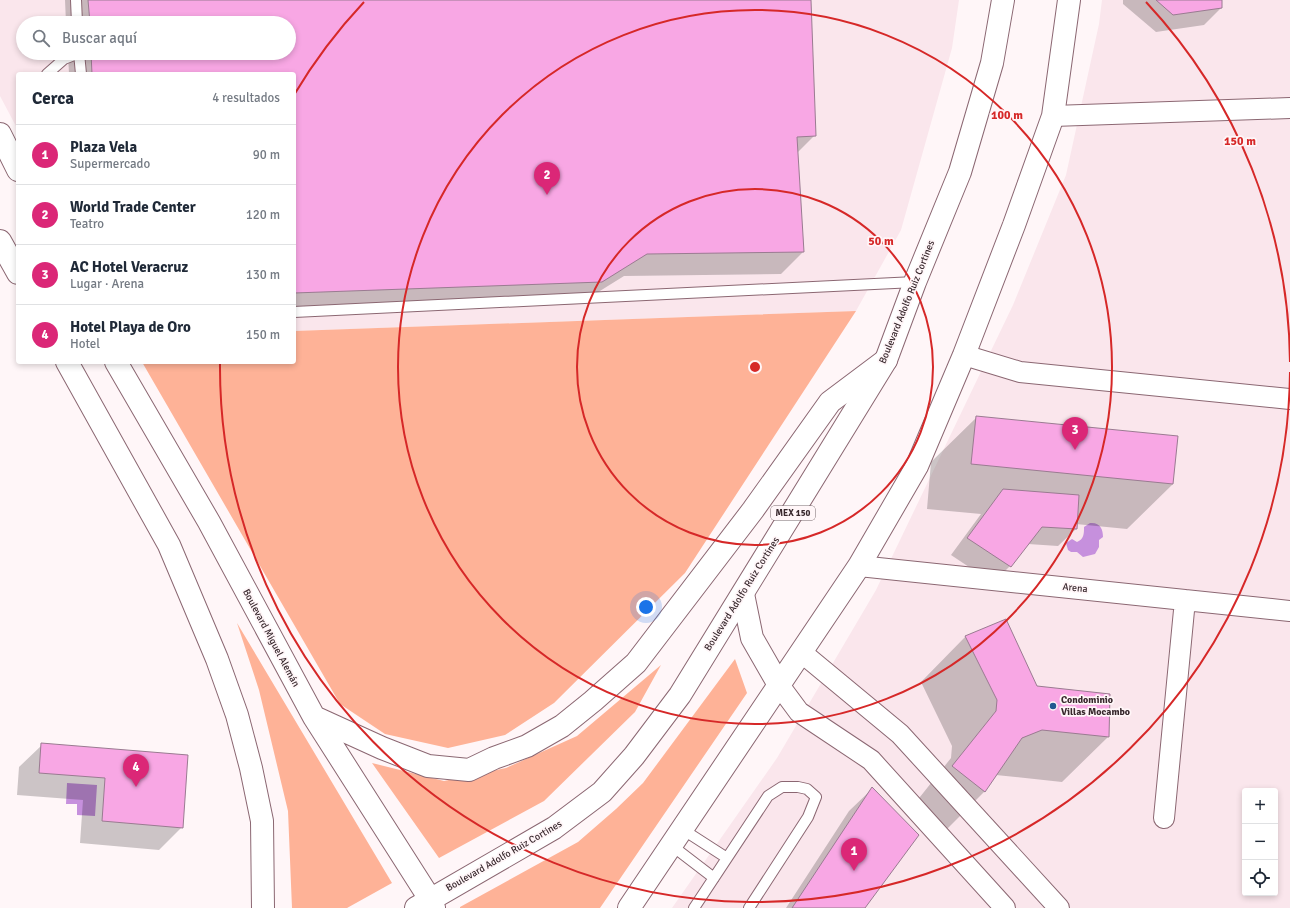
<!DOCTYPE html>
<html lang="es">
<head>
<meta charset="utf-8">
<style>
  :root { --surface:#fff; --page:#f2f2f3; --text:#1f2937; --muted:#747a83; --line:#e0e1e3; --accent:#db2777 }
  body { margin:0; font-family:Signika,sans-serif; background:var(--page); color:var(--text) }
  .controls { position:absolute; right:12px; bottom:12px; display:grid; overflow:hidden; border-radius:4px; box-shadow:0 2px 6px #0003 }
  .controls button { width:36px; height:36px; display:grid; place-items:center; padding:0; border:0; border-bottom:1px solid var(--line); background:var(--surface); color:var(--text); font:20px sans-serif }
  .you { position:absolute; left:646px; top:607px; width:14px; height:14px; margin:-10px; border:3px solid #fff; border-radius:50%; background:#1a73e8; box-shadow:0 0 0 6px #1a73e833 }
  .badge { display:grid; place-items:center; width:26px; height:26px; border-radius:50%; background:var(--accent); color:#fff; font-size:13px; font-weight:700 }
  .pin { position:absolute; translate:-50% -33px; filter:drop-shadow(0 1px 2px #0008) }
  .pin::after { content:''; position:absolute; top:21px; width:14px; height:12px; background:inherit; clip-path:polygon(0 0,100% 0,50% 100%) }
  .list { margin:0; padding:0; list-style:none }
  h2 { display:flex; justify-content:space-between; align-items:center; height:52px; margin:0; padding:0 16px; font-size:17px }
  h2 small { font-size:13px; font-weight:400; color:var(--muted) }
  .list li { display:grid; grid-template-columns:26px 1fr auto; gap:12px; align-items:center; box-sizing:border-box; height:60px; padding:0 16px; border-top:1px solid var(--line) }
  .list b { display:block; font-size:15px; white-space:nowrap }
  .list p { margin:0; font-size:13px; white-space:nowrap; color:var(--muted) }
  .list em { font-size:13px; font-style:normal; color:var(--muted) }
  .icon { flex:none; width:22px; height:22px; fill:none; stroke:currentColor; stroke-width:2; stroke-linecap:round; stroke-linejoin:round }
  .map { position:relative; flex:none; width:1290px; height:908px; overflow:hidden }
  .search { position:absolute; background:var(--surface); box-shadow:0 2px 6px #0003; left:16px; top:16px; width:280px; height:44px; display:flex; align-items:center; gap:10px; box-sizing:border-box; padding:0 14px; border-radius:22px; color:var(--muted); font-size:15px }
  .panel { position:absolute; background:var(--surface); box-shadow:0 2px 6px #0003; left:16px; top:72px; width:280px; height:292px; border-radius:4px }
  .map>svg:first-child { display:block }
  .built { fill:#fae6ec; fill-rule:evenodd }
  .green { fill:#feb297 }
  .water { fill:#c690dd }
  .shadow { fill:#0003 }
  .building { fill:#f8a7e4; stroke:#9a7b91 }
  .lines { fill:none; stroke-linecap:round; stroke-linejoin:round }
  .lane-casing { stroke:#8b6772; stroke-width:12 }
  .street-casing { stroke:#8b6772; stroke-width:22 }
  .secondary-casing { stroke:#8b6772; stroke-width:24 }
  .primary-casing { stroke:#8b6772; stroke-width:24 }
  .lane { stroke:#fff; stroke-width:10 }
  .street { stroke:#fff; stroke-width:20 }
  .secondary { stroke:#fff; stroke-width:22 }
  .primary { stroke:#fff; stroke-width:22 }
  .ring { fill:none; stroke:#d62828; stroke-width:2 }
  .poi-dot { fill:#215991; stroke:#fff6f8; stroke-width:1.5 }
  .labels { text-anchor:middle; dominant-baseline:central; stroke-width:3.5; stroke-linejoin:round; paint-order:stroke }
  .shield { fill:#fff6f8; stroke:#74666a; stroke-width:1 }
  .shield-label { font-size:9px; font-weight:bold; fill:#38282d }
  .street-label { font-size:10px; fill:#38282d; stroke:#fff6f8 }
  .poi-label { font-size:10px; font-weight:bold; fill:#38282d; stroke:#fff6f8; text-anchor:start }
  .centre { fill:#d62828; stroke:#fff6f8; stroke-width:2 }
  .ring-label { font-size:12px; text-anchor:middle; font-weight:bold; fill:#d62828; stroke:#fff6f8; stroke-width:3.5; stroke-linejoin:round; paint-order:stroke }
</style>
</head>
<body>
<div class="map">
<svg width="1290" height="908" viewBox="0 0 1290 908">
  <rect width="100%" height="100%" fill="#fff6f8"/>
  <path class="built" d="M 0,0 L 959,0 L 952,48 L 901,230 L 856,311 L 294,331 L 294,74 L 18,74 L 18,130 L 0,96 ZM 23,23 L 289,23 L 289,53 L 23,53 Z
    M 1102,0 L 1290,0 L 1290,908 L 672,908 L 777,758 L 876,590 L 1013,305 L 1066,175 L 1099,24 ZM 1245,791 L 1275,791 L 1275,893 L 1245,893 Z"/>
  <path class="green" d="M 856,311 L 685,573 L 554,703 L 505,735 L 448,748 L 385,734 L 340,704 L 142,362 L 294,362 L 294,331 Z
    M 237,623 L 392,883 L 347,908 L 292,908 L 288,811 L 259,690 Z
    M 735,659 L 747,693 L 600,908 L 460,908 L 460,907 L 578,842 L 616,809 L 643,783 Z
    M 661,665 L 635,712 L 544,801 L 439,858 L 372,763 L 444,781 L 506,768 L 577,736 Z"/>
  <path class="water" d="M 1090,523 C 1100,522 1103,529 1103,537 L 1099,540 L 1099,547 L 1095,554 L 1083,557 L 1077,552 L 1071,552 L 1068,550 L 1066,543 L 1072,539 L 1077,542 C 1084,539 1084,534 1084,527 Z
    M 67,783 L 97,785 L 95,816 L 77,815 L 77,804 L 66,804 Z"/>
  <path class="shadow" d="M 65,0 L 810,0 L 815,135 L 797,153 L 803,252 L 781,274 L 624,276 L 579,304 L 294,314 L 294,74 L 69,74 L 68,53 L 289,53 L 289,23 L 66,23 Z
    M 1123,0 L 1221,0 L 1221,8 L 1204,25 L 1156,32 L 1123,4 Z
    M 977,417 L 1173,484 L 1127,529 L 1076,524 L 1076,529 L 1058,546 L 1028,544 L 1010,566 L 993,583 L 951,555 L 981,514 L 927,509 L 931,462 Z
    M 966,636 L 1108,737 L 1062,782 L 996,775 L 984,792 L 939,837 L 908,812 L 951,758 L 952,746 L 921,682 Z
    M 42,745 L 187,755 L 182,827 L 159,850 L 80,843 L 83,800 L 17,795 L 19,767 Z
    M 872,789 L 864,908 L 786,908 L 849,811 Z"/>
  <path class="building" d="M 88,0 L 811,0 L 816,136 L 797,137 L 804,252 L 647,254 L 602,282 L 294,293 L 294,74 L 92,74 L 91,53 L 289,53 L 289,23 L 90,23 Z
    M 1156,0 L 1222,0 L 1222,8 L 1173,15 Z
    M 976,416 L 1178,436 L 1173,484 L 971,464 Z
    M 1003,489 L 1079,495 L 1077,529 L 1042,527 L 1011,567 L 967,538 Z
    M 1006,619 L 1037,686 L 1110,694 L 1109,737 L 1042,730 L 1022,738 L 985,792 L 952,766 L 996,711 L 997,700 L 965,636 Z
    M 41,743 L 188,755 L 183,828 L 102,821 L 105,778 L 39,773 Z
    M 872,787 L 919,835 L 865,908 L 792,908 Z"/>
  <g class="lines">
    <g class="lane-casing">
      <path id="lane" d="M 76,0 L 77,23
        M 79,53 L 81,74
        M 47,74 L 64,59 L 79,53
        M 294,312 L 915,282
        M 682,829 L 727,858
        M 671,845 L 714,878
        M 694,908 L 768,796 L 782,787 L 798,787 L 807,789 L 816,797 L 808,817 L 749,908"/>
    </g>
    <g class="street-casing">
      <path id="street" d="M 1053,116 L 1290,108
        M 964,355 L 1020,372 L 1290,399
        M 859,566 L 1290,611
        M 801,652 L 900,734 L 1059,908
        M 779,685 L 799,712 L 871,760 L 1005,908
        M 1164,818 L 1185,600"/>
    </g>
    <g class="secondary-casing">
      <path id="secondary" d="M 0,134 L 18,170
        M 0,241 L 18,273
        M 67,362 L 169,545 L 217,659 L 237,715 L 251,768 L 262,821 L 263,908
        M 116,362 L 209,522 L 314,717 L 430,899 L 434,908
        M 743,594 L 752,638 L 779,685
        M 314,717 L 382,748 L 428,766 L 469,770 L 494,758 L 527,746 L 562,726 L 593,701 L 636,663 L 753,510 L 830,402 L 886,360"/>
    </g>
    <g class="primary-casing">
      <path id="primary" d="M 416,908 L 554,828 L 602,792 L 634,756 L 680,695 L 886,360 L 915,282 L 960,172 L 992,63 L 1003,0
        M 629,908 L 859,566 L 917,466 L 964,355 L 1014,225 L 1053,116 L 1069,0"/>
    </g>
    <use href="#lane" class="lane"/>
    <use href="#street" class="street"/>
    <use href="#secondary" class="secondary"/>
    <use href="#primary" class="primary"/>
  </g>
  <g class="ring">
    <circle cx="755" cy="367" r="178"/>
    <circle cx="755" cy="367" r="357"/>
    <path d="M1290 372A535 535 0 1 1 220 362M294 95A535 535 0 0 1 364 2M1146 2A535 535 0 0 1 1290 362"/>
  </g>
  <circle class="poi-dot" cx="1053" cy="706" r="4"/>
  <g class="labels">
    <rect class="shield" x="771" y="506" width="44" height="14" rx="3"/>
    <g class="shield-label">
      <text x="793" y="513">MEX 150</text>
    </g>
    <g class="street-label">
      <text transform="translate(907 302) rotate(-68)">Boulevard Adolfo Ruiz Cortines</text>
      <text transform="translate(1075 588) rotate(6)">Arena</text>
      <text transform="translate(742 594) rotate(-58)">Boulevard Adolfo Ruiz Cortines</text>
      <text transform="translate(271 638) rotate(62)">Boulevard Miguel Alemán</text>
      <text transform="translate(504 856) rotate(-30)">Boulevard Adolfo Ruiz Cortines</text>
    </g>
    <g class="poi-label">
      <text x="1061" y="700">Condominio<tspan x="1061" dy="12">Villas Mocambo</tspan></text>
    </g>
  </g>
  <circle cx="755" cy="367" r="6" class="centre"/>
  <g class="ring-label">
    <text x="1007" y="119">100 m</text>
    <text x="1240" y="145">150 m</text>
    <text x="881" y="245">50 m</text>
  </g>
</svg>
<div class="controls">
<button>+</button>
<button>−</button>
<button><svg class="icon" aria-label="locate" viewBox="0 0 24 24"><circle cx="12" cy="12" r="6"/><path d="M12 2v4M12 18v4M2 12h4M18 12h4"/></svg></button>
</div>
<div class="you"></div>
<div class="pin badge" style="left:854px;top:871px">1</div>
<div class="pin badge" style="left:547px;top:195px">2</div>
<div class="pin badge" style="left:1075px;top:450px">3</div>
<div class="pin badge" style="left:136px;top:787px">4</div>
<div class="search"><svg class="icon" aria-label="search" viewBox="0 0 24 24"><circle cx="10" cy="10" r="6"/><path d="M15 15l6 6"/></svg>Buscar aquí</div>
<section class="panel">
<h2>Cerca<small>4 resultados</small></h2>
<ul class="list">
<li><span class="badge">1</span><div><b>Plaza Vela</b><p>Supermercado</p></div><em>90 m</em></li>
<li><span class="badge">2</span><div><b>World Trade Center</b><p>Teatro</p></div><em>120 m</em></li>
<li><span class="badge">3</span><div><b>AC Hotel Veracruz</b><p>Lugar · Arena</p></div><em>130 m</em></li>
<li><span class="badge">4</span><div><b>Hotel Playa de Oro</b><p>Hotel</p></div><em>150 m</em></li>
</ul>
</section>
</div>
</body>
</html>
